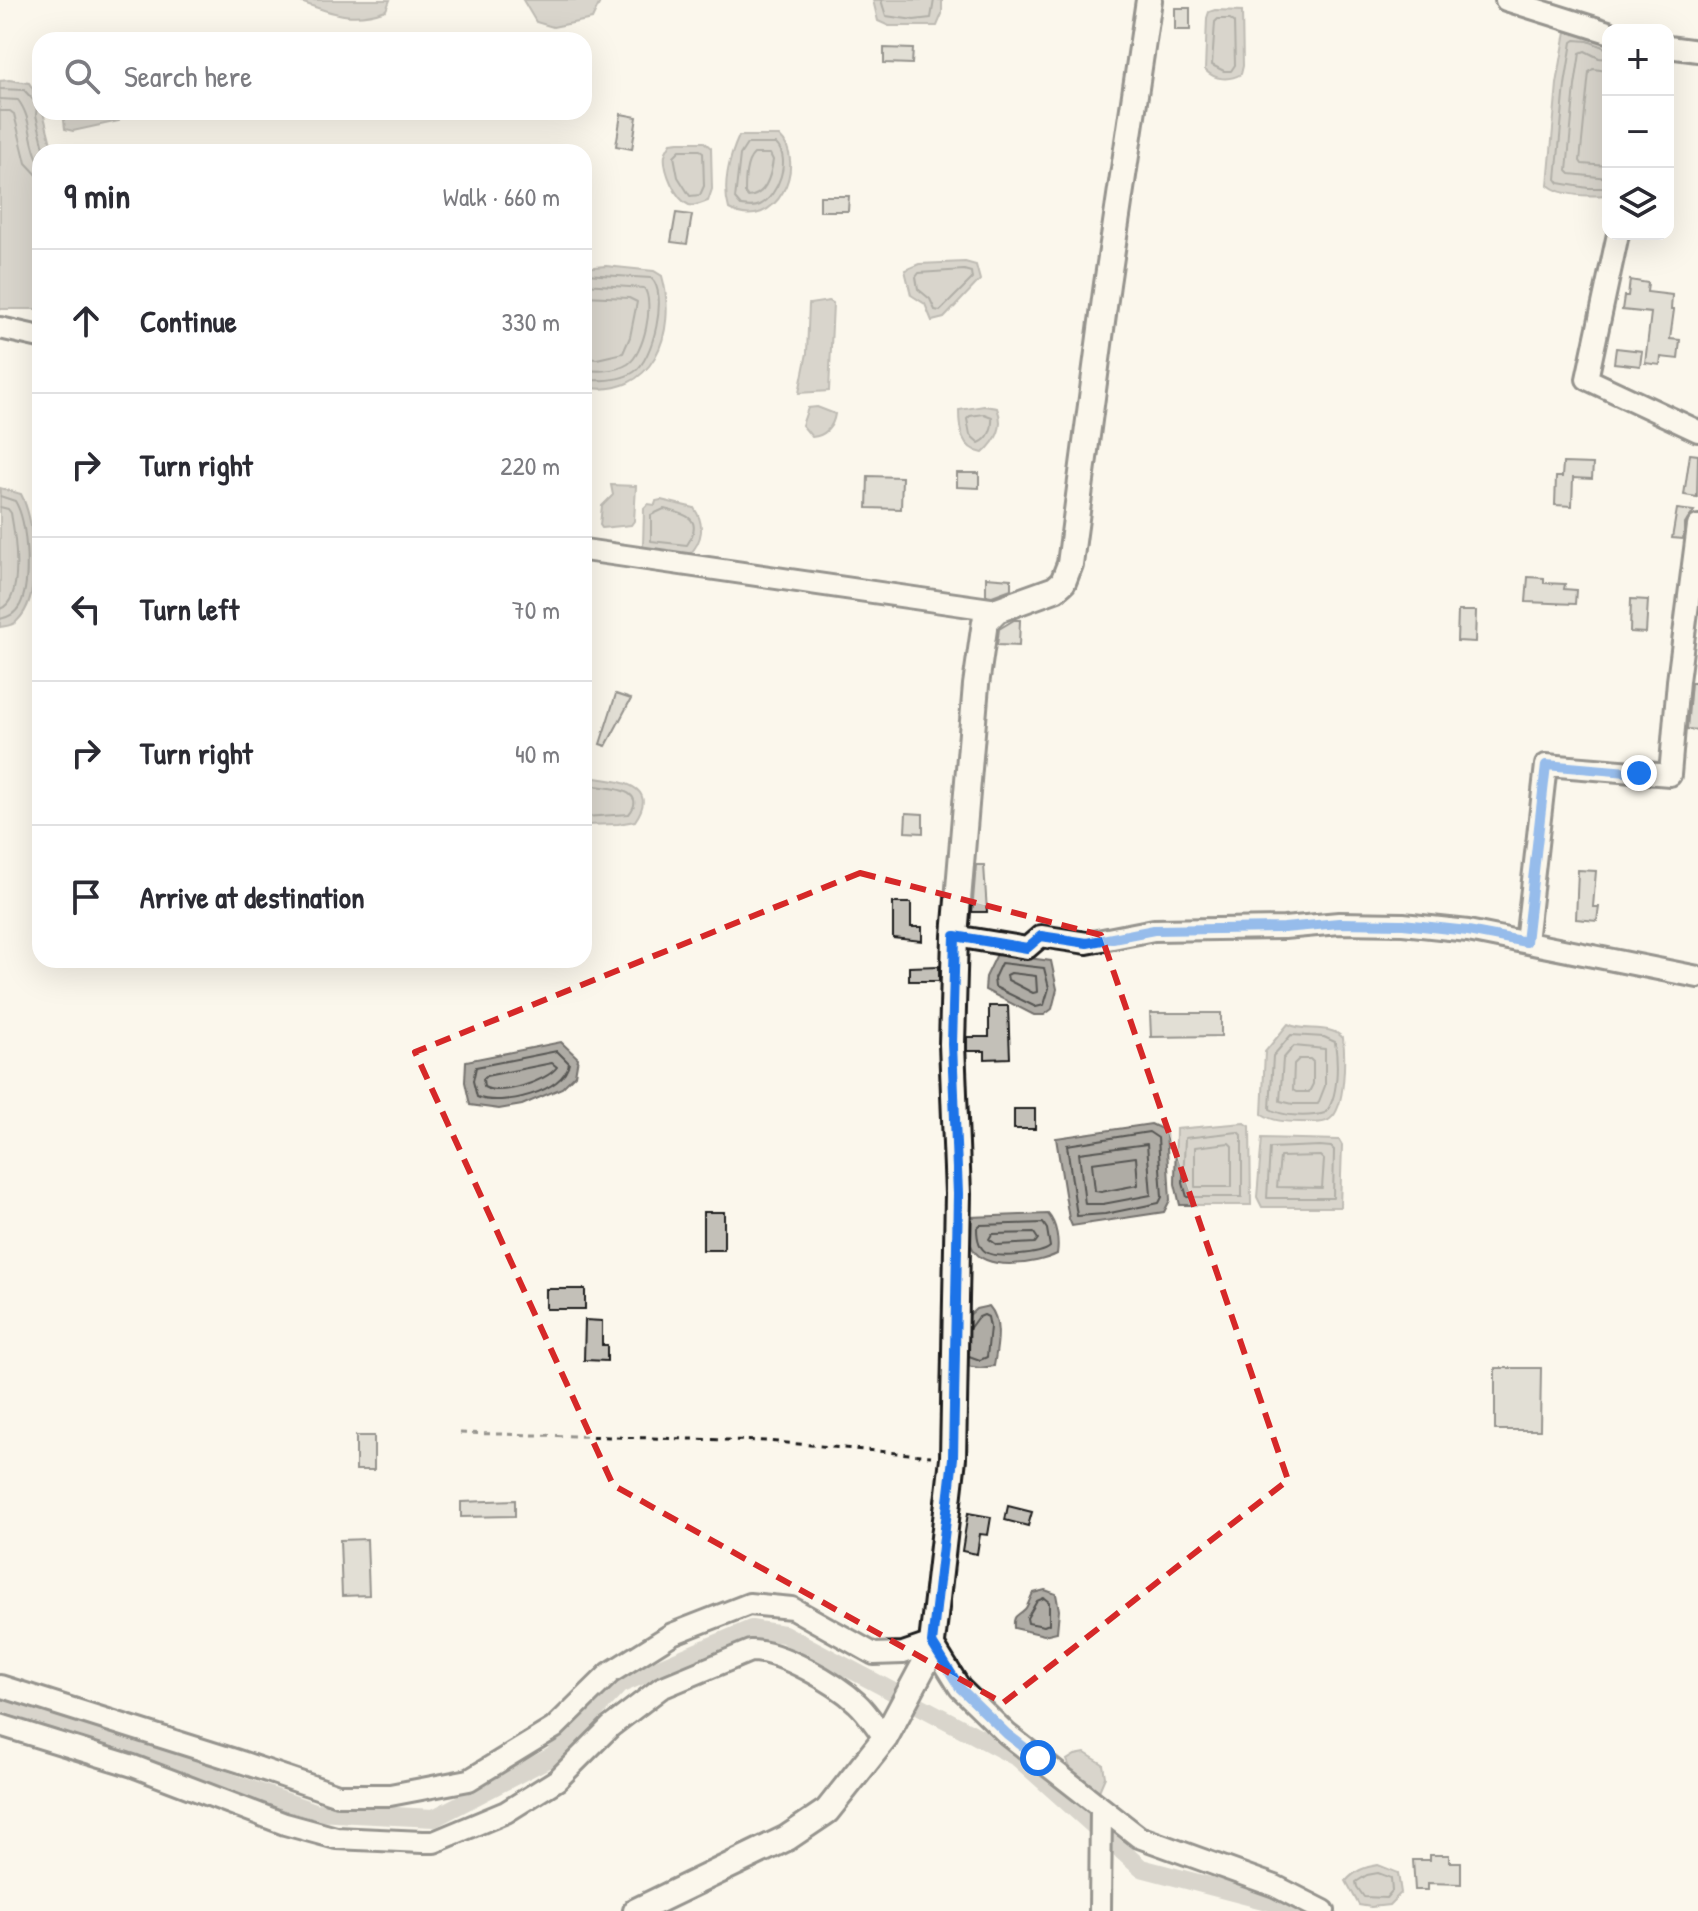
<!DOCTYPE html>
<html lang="en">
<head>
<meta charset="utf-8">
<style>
  :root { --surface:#fff; --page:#f2f2f3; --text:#2b2b33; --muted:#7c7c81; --line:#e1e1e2 }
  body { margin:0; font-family:"Patrick Hand",sans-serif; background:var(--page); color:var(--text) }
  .controls { position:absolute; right:24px; top:24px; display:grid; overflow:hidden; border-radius:16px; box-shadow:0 8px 32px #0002 }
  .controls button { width:72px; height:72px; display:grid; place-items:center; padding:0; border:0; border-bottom:2px solid var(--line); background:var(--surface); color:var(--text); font:40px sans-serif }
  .stop { position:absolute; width:24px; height:24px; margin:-18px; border:6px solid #1a73e8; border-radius:50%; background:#fff }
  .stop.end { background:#1a73e8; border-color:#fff; box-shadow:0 2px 8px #0008 }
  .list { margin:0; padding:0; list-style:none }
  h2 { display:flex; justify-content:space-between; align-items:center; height:104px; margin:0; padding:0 32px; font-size:34px }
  h2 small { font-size:26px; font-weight:400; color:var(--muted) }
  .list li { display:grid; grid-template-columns:52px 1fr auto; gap:24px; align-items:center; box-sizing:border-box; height:144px; padding:0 32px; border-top:2px solid var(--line) }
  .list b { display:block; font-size:30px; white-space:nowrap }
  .list em { font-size:26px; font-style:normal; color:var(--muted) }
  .icon { flex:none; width:44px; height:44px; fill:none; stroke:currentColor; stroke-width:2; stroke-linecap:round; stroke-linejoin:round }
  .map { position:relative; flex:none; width:1698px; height:1911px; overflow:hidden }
  .search { position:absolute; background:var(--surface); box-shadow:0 8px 32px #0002; left:32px; top:32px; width:560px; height:88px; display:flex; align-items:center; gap:20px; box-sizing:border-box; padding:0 28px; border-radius:24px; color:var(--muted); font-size:30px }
  .panel { position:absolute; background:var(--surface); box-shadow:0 8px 32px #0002; left:32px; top:144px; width:560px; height:824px; border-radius:24px }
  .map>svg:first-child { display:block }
  .water { fill:#afaca5; stroke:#74726e; stroke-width:2 }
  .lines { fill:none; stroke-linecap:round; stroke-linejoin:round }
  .shore { stroke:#575653; stroke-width:2 }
  .canal { stroke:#afaca5; stroke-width:18 }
  .building { fill:#c3c0b8; stroke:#1c1c1c; stroke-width:2 }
  .minor-casing { stroke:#1c1c1c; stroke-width:26 }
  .major-casing { stroke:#1c1c1c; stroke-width:30 }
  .path { stroke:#1c1c1c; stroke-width:3; stroke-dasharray:6 6; stroke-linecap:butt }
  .minor { stroke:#fbf7ec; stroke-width:20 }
  .major { stroke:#fbf7ec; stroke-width:24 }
  .route { stroke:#1a73e8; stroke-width:10 }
  .marked { fill:none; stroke:#d62828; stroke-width:6; stroke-dasharray:16 10; stroke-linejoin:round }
</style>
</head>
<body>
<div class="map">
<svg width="1698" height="1911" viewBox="0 0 1698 1911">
  <rect width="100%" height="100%" fill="#fbf7ec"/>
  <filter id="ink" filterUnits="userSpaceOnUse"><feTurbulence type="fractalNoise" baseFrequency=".0125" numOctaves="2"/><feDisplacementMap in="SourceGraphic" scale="16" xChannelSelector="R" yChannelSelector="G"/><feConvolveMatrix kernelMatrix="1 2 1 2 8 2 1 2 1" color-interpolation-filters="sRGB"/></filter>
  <g filter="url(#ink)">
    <path class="water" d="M 295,0 L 390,0 L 386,10 C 349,23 330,12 295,0 Z
      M 523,0 L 601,0 L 592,19 L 553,27 L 536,22 Z
      M 873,0 L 942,0 L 942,14 L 937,26 L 889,26 L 878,21 Z
      M 1215,10 L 1242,11 L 1243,66 L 1241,74 C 1229,81 1215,80 1205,70 L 1207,18 L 1209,12 Z
      M 1566,31 L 1590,33 L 1608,43 L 1608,195 C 1590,196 1562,197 1548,185 L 1557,84 Z
      M 9,80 L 29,83 L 40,100 L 40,112 L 43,112 L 53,152 L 40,152 L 40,309 L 0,309 L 0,81 Z
      M 63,112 L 121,112 L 119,121 L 73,131 L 65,129 Z
      M 739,136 L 779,136 C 808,162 777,235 729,209 C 722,186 729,158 739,136 Z
      M 679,142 L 704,142 L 711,148 L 712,189 L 708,201 C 702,203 695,207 689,205 C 675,199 663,169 665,155 C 666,150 669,147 671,143 Z
      M 965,262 L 976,265 L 980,280 L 944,318 L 932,321 L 925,304 L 911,295 L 905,270 L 919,264 Z
      M 606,266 L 654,271 L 662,276 C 678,332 653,400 584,387 L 584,268 Z
      M 829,301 L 833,303 L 829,391 L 799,393 L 807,353 L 809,304 Z
      M 984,406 L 997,408 C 1005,427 996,441 983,453 C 961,449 959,429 959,410 Z
      M 817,407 L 835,414 C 833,427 825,436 812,437 L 802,425 L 808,408 Z
      M 611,485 L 636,486 L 634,521 L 631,525 L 602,528 L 600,525 L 602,506 L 613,495 Z
      M 0,488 L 21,494 C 36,523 43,597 17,621 C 13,626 6,626 0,627 Z
      M 661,500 L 694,508 C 705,524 703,541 689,555 L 647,551 L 643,547 L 644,508 L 648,504 L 655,505 L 656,501 Z
      M 584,777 C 609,780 663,781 635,821 L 618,824 L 584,825 Z
      M 997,954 L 1051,961 L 1057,989 L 1052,1009 L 1044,1015 L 1034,1015 L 985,990 L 986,977 Z
      M 1288,1024 C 1305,1033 1329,1023 1343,1038 C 1345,1055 1346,1108 1330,1119 C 1322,1125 1309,1122 1299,1122 C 1285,1122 1273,1121 1262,1114 L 1265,1052 Z
      M 561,1042 L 578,1058 L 575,1075 L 562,1088 L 522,1105 L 499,1109 L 470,1105 L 465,1082 L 466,1061 Z
      M 1244,1123 L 1250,1126 L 1251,1205 L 1180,1205 L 1175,1184 L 1176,1129 Z
      M 1151,1124 L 1166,1131 L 1170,1200 L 1164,1212 L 1072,1226 L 1069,1219 L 1056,1138 Z
      M 1262,1138 L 1339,1140 L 1342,1145 L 1340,1207 L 1262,1207 L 1257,1197 Z
      M 1048,1214 C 1057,1224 1059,1242 1057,1254 C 1037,1264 986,1272 973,1249 C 967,1239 969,1228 970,1217 Z
      M 989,1306 C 1003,1322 997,1347 994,1366 L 980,1368 L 966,1366 L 964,1320 L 976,1309 Z
      M 1045,1590 L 1056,1594 L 1059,1610 L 1057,1632 L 1044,1635 L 1014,1628 C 1013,1614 1017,1617 1025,1609 C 1028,1606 1030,1598 1033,1593 Z
      M 1085,1753 L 1103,1764 L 1105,1777 L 1099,1791 C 1081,1793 1073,1776 1067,1760 L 1075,1755 Z
      M 1378,1865 L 1398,1873 L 1401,1893 L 1389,1905 L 1371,1907 L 1359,1905 L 1346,1881 C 1355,1871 1364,1867 1378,1865 Z"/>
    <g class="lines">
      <path class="shore" d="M 881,0 L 886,16 L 914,20 L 931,18 L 934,0
        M 1218,19 L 1230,19 L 1234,22 L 1235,65 L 1231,71 L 1224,71 L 1212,65 L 1215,22 Z
        M 1608,49 L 1588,41 L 1575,40 L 1572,42 L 1565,85 L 1556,179 L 1559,183 L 1588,188 L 1608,188
        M 1608,59 L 1599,58 L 1585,51 L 1580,53 L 1575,86 L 1567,171 L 1570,174 L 1608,178
        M 1608,71 L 1593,69 L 1589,72 L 1580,161 L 1582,164 L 1608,166
        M 0,89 L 24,90 L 37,104 L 36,115 L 45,152
        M 0,99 L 18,100 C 33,119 28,144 40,163
        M 0,111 L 10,111 L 14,114 L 26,163 L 40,178
        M 747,144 L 776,144 C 792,159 778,196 760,205 C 754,208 748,207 741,206 L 735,199 L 740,155 Z
        M 680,150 L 700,150 L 703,152 L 704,186 L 700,195 L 690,196 L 678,177 L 674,156 Z
        M 754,154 L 770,154 L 773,160 C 771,175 766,196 748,197 L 745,193 C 745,181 745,162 754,154 Z
        M 964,270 L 971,272 L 972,279 L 940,311 L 935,310 L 930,299 L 918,289 L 916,277 L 919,273 Z
        M 584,274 L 651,278 C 669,293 653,360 634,372 C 620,381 600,381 584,380
        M 584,284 L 644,288 C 655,302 644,354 628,364 C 615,372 598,371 584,370
        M 584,296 L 629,298 L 637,302 L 630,337 L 623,353 L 597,359 L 584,358
        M 984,414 L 992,417 C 993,428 989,439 979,443 L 970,435 L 967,419 L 970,416 Z
        M 0,496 L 15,501 C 28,522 31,584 20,605 C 15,614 9,617 0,619
        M 0,507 L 8,509 L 11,513 C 15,535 25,600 0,609
        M 664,509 C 687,514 704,519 687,545 L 651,541 L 651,515 Z
        M 584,785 C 599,787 651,787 629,814 L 584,817
        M 1001,963 L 1044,968 L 1049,988 L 1044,1005 L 1036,1007 L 995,987 L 994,978 Z
        M 1011,973 L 1036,976 L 1037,992 L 1033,993 L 1008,980 L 1007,975 Z
        M 1291,1035 L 1324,1037 L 1335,1042 C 1338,1061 1339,1098 1325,1113 C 1310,1117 1283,1117 1270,1109 L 1273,1056 Z
        M 1294,1046 L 1325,1049 L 1325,1086 L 1318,1104 L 1293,1104 L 1280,1101 L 1283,1059 Z
        M 557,1051 L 569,1063 C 565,1092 501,1107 477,1097 L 473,1081 L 476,1067 Z
        M 1299,1059 L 1310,1059 L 1313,1062 L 1313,1084 L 1309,1092 L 1296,1092 L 1293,1090 L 1294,1064 Z
        M 552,1063 L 557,1067 C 546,1082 501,1096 484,1087 L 483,1079 L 486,1076 Z
        M 1149,1132 L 1158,1138 L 1162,1197 L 1159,1203 L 1105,1214 L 1077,1216 L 1067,1145 Z
        M 1238,1132 L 1242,1136 L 1242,1197 L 1187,1197 L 1183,1183 L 1185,1138 Z
        M 1229,1143 L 1232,1146 L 1232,1187 L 1195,1187 L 1195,1147 Z
        M 1147,1144 L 1151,1195 L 1103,1204 L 1085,1204 L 1079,1153 Z
        M 1320,1146 L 1331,1147 L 1334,1150 L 1333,1198 L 1267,1198 L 1270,1148 Z
        M 1320,1156 L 1324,1160 L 1322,1188 L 1277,1187 L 1280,1157 Z
        M 1136,1157 L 1138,1185 L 1101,1192 L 1095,1191 L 1092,1163 Z
        M 1043,1223 L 1047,1229 L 1050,1247 C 1041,1255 997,1259 986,1252 C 978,1247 977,1236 977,1228 L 980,1225 Z
        M 1034,1233 L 1038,1239 L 1035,1243 L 997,1245 L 989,1239 L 992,1234 Z
        M 969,1356 L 980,1360 L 987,1357 L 990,1327 L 988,1317 L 984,1315 L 977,1318 L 969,1329
        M 1044,1598 L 1049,1602 L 1049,1624 L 1044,1626 L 1028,1623 L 1027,1618 L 1037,1601 Z
        M 1378,1873 L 1391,1878 L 1392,1891 L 1386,1898 L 1364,1897 L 1357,1887 L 1356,1882 L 1367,1875 Z"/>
      <path class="canal" d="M 0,1701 L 315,1812 L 434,1818 L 553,1756 L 619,1685 L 751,1629 L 784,1634 L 1018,1758 L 1141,1868 L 1305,1911"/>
    </g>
    <path class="building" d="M 1175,8 L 1190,8 L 1190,30 L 1175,30 Z
      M 884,48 L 913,49 L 912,64 L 884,63 Z
      M 621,114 L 637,117 L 632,149 L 616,146 Z
      M 820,196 L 849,196 L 848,211 L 820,211 Z
      M 676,213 L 692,215 L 687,244 L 671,242 Z
      M 1630,280 L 1648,283 L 1647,292 L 1672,295 L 1671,310 L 1674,310 L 1670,339 L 1680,340 L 1678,359 L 1661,357 L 1660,365 L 1645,363 L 1651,313 L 1622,310 L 1624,296 L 1628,296 Z
      M 1616,348 L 1642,351 L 1640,366 L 1614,363 Z
      M 1690,454 L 1698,455 L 1697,497 L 1684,495 Z
      M 1563,463 L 1593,464 L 1592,479 L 1573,478 L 1572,506 L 1555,505 L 1556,477 L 1562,477 Z
      M 957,473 L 979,473 L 979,488 L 957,487 Z
      M 868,476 L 902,477 L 901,509 L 867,508 Z
      M 1677,509 L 1694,511 L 1685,524 L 1683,539 L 1672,538 Z
      M 986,577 L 1011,579 L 1011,589 L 992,596 L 986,595 Z
      M 1528,577 L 1544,578 L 1544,583 L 1565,584 L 1564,589 L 1576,590 L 1575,604 L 1526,602 Z
      M 1631,599 L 1648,600 L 1646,633 L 1630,632 Z
      M 1458,611 L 1476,611 L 1475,642 L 1457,641 Z
      M 1014,620 L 1020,620 L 1019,646 L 997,645 L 999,629 Z
      M 1691,683 L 1698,683 L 1698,730 L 1687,729 Z
      M 616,694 L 631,699 L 606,746 L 600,744 Z
      M 906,813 L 923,814 L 923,833 L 905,832 Z
      M 976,865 L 984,865 L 987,912 L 972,912 Z
      M 1578,870 L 1596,871 L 1593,907 L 1599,907 L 1597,921 L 1576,919 Z
      M 893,903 L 911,903 L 911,927 L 922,927 L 922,941 L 893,938 Z
      M 939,966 L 939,981 L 909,981 L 909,967 Z
      M 989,1006 L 1008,1006 L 1010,1058 L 985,1059 L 985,1051 L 967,1051 L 967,1037 L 989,1037 Z
      M 1150,1013 L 1221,1013 L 1221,1036 L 1151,1037 Z
      M 1014,1109 L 1035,1109 L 1035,1129 L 1014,1129 Z
      M 703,1212 L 724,1212 L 724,1250 L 703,1250 Z
      M 546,1289 L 585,1289 L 585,1309 L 546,1309 Z
      M 585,1320 L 602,1321 L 602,1345 L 607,1345 L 607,1361 L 584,1360 Z
      M 1495,1368 L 1541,1368 L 1540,1430 L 1495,1430 Z
      M 356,1436 L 374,1436 L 374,1470 L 356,1470 Z
      M 515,1500 L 515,1516 L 461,1517 L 461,1502 Z
      M 1008,1506 L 1032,1512 L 1028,1526 L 1005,1520 Z
      M 968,1513 L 991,1517 L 988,1535 L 980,1534 L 977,1554 L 962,1551 Z
      M 367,1539 L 369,1595 L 342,1596 L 340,1540 Z
      M 1430,1855 L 1449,1855 L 1449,1862 L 1461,1862 L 1461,1884 L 1428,1883 L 1428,1890 L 1415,1890 L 1413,1860 L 1430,1860 Z"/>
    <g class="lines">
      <g class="minor-casing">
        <path id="minor" d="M 1506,0 L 1608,32
          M 1668,47 L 1698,51
          M 1618,234 L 1587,379 L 1698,431
          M 0,328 L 40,337
          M 584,550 L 997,610
          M 955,936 L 1027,948 L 1041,936 L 1087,943 L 1154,930 L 1284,928 L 1339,923 L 1403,924 L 1468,931 L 1698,977
          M 1526,942 L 1546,765 L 1670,775 L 1678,681 L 1698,526
          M 0,1686 L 241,1762 L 338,1795 L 390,1795 L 469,1780 L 554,1728 L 610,1673 L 672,1634 L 749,1604 L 792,1608 L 874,1654 L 903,1653 L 932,1643 L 960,1688 L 1007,1734 L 1139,1837 L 1275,1886 L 1324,1911
          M 0,1725 L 133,1766 L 285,1824 L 336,1838 L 422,1842 L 434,1842 L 506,1812 L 557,1780 L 610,1727 L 661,1688 L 750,1651 C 779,1650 836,1683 857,1703 C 868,1713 876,1727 885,1738
          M 1100,1911 L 1101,1808"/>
      </g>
      <g class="major-casing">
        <path id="major" d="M 636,1911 L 787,1838 L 827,1811 L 885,1738 L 925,1663 L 932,1643 L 953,1458 L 958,1194 L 952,1044 L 955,936 L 976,685 L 985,622 L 997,610 L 1055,589 L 1063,582 L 1070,564 L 1107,284 L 1149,0"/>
      </g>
      <path class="path" d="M 460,1433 L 766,1441 L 931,1456"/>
      <use href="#minor" class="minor"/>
      <use href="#major" class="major"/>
    </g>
  </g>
  <g class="lines" filter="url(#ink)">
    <path class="route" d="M 1038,1758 L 1007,1734 L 960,1688 L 932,1643 L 953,1458 L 958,1194 L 952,1044 L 955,936 L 1027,948 L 1041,936 L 1087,943 L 1154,930 L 1284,928 L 1339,923 L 1403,924 L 1468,931 L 1526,942 L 1546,765 L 1639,773"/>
  </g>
  <path d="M0 0H1698V1911H0ZM 860,873 L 1101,935 L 1288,1480 L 1003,1703 L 613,1485 L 415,1052 Z" fill="#fbf7ec" fill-opacity=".55" fill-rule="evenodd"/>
  <path class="marked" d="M 860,873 L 1101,935 L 1288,1480 L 1003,1703 L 613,1485 L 415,1052 Z"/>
</svg>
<div class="controls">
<button>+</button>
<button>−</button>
<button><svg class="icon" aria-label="layers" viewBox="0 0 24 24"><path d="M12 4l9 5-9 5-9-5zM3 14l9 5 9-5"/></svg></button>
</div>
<div class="stop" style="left:1038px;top:1758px"></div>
<div class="stop end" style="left:1639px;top:773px"></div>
<div class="search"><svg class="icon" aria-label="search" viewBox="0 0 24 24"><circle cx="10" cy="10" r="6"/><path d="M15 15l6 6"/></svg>Search here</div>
<section class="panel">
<h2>9 min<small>Walk · 660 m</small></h2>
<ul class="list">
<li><svg class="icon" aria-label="ahead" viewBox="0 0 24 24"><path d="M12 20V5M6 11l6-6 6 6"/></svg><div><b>Continue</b></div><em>330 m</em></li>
<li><svg class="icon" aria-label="right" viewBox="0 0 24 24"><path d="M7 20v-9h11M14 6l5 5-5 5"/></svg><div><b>Turn right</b></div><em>220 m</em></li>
<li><svg class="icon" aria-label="left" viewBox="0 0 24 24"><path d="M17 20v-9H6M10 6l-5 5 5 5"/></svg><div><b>Turn left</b></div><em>70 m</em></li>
<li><svg class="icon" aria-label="right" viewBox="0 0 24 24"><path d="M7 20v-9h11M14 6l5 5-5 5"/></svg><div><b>Turn right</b></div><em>40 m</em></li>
<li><svg class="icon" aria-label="arrive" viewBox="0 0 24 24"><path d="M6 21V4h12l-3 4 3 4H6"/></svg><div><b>Arrive at destination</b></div></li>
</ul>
</section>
</div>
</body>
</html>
